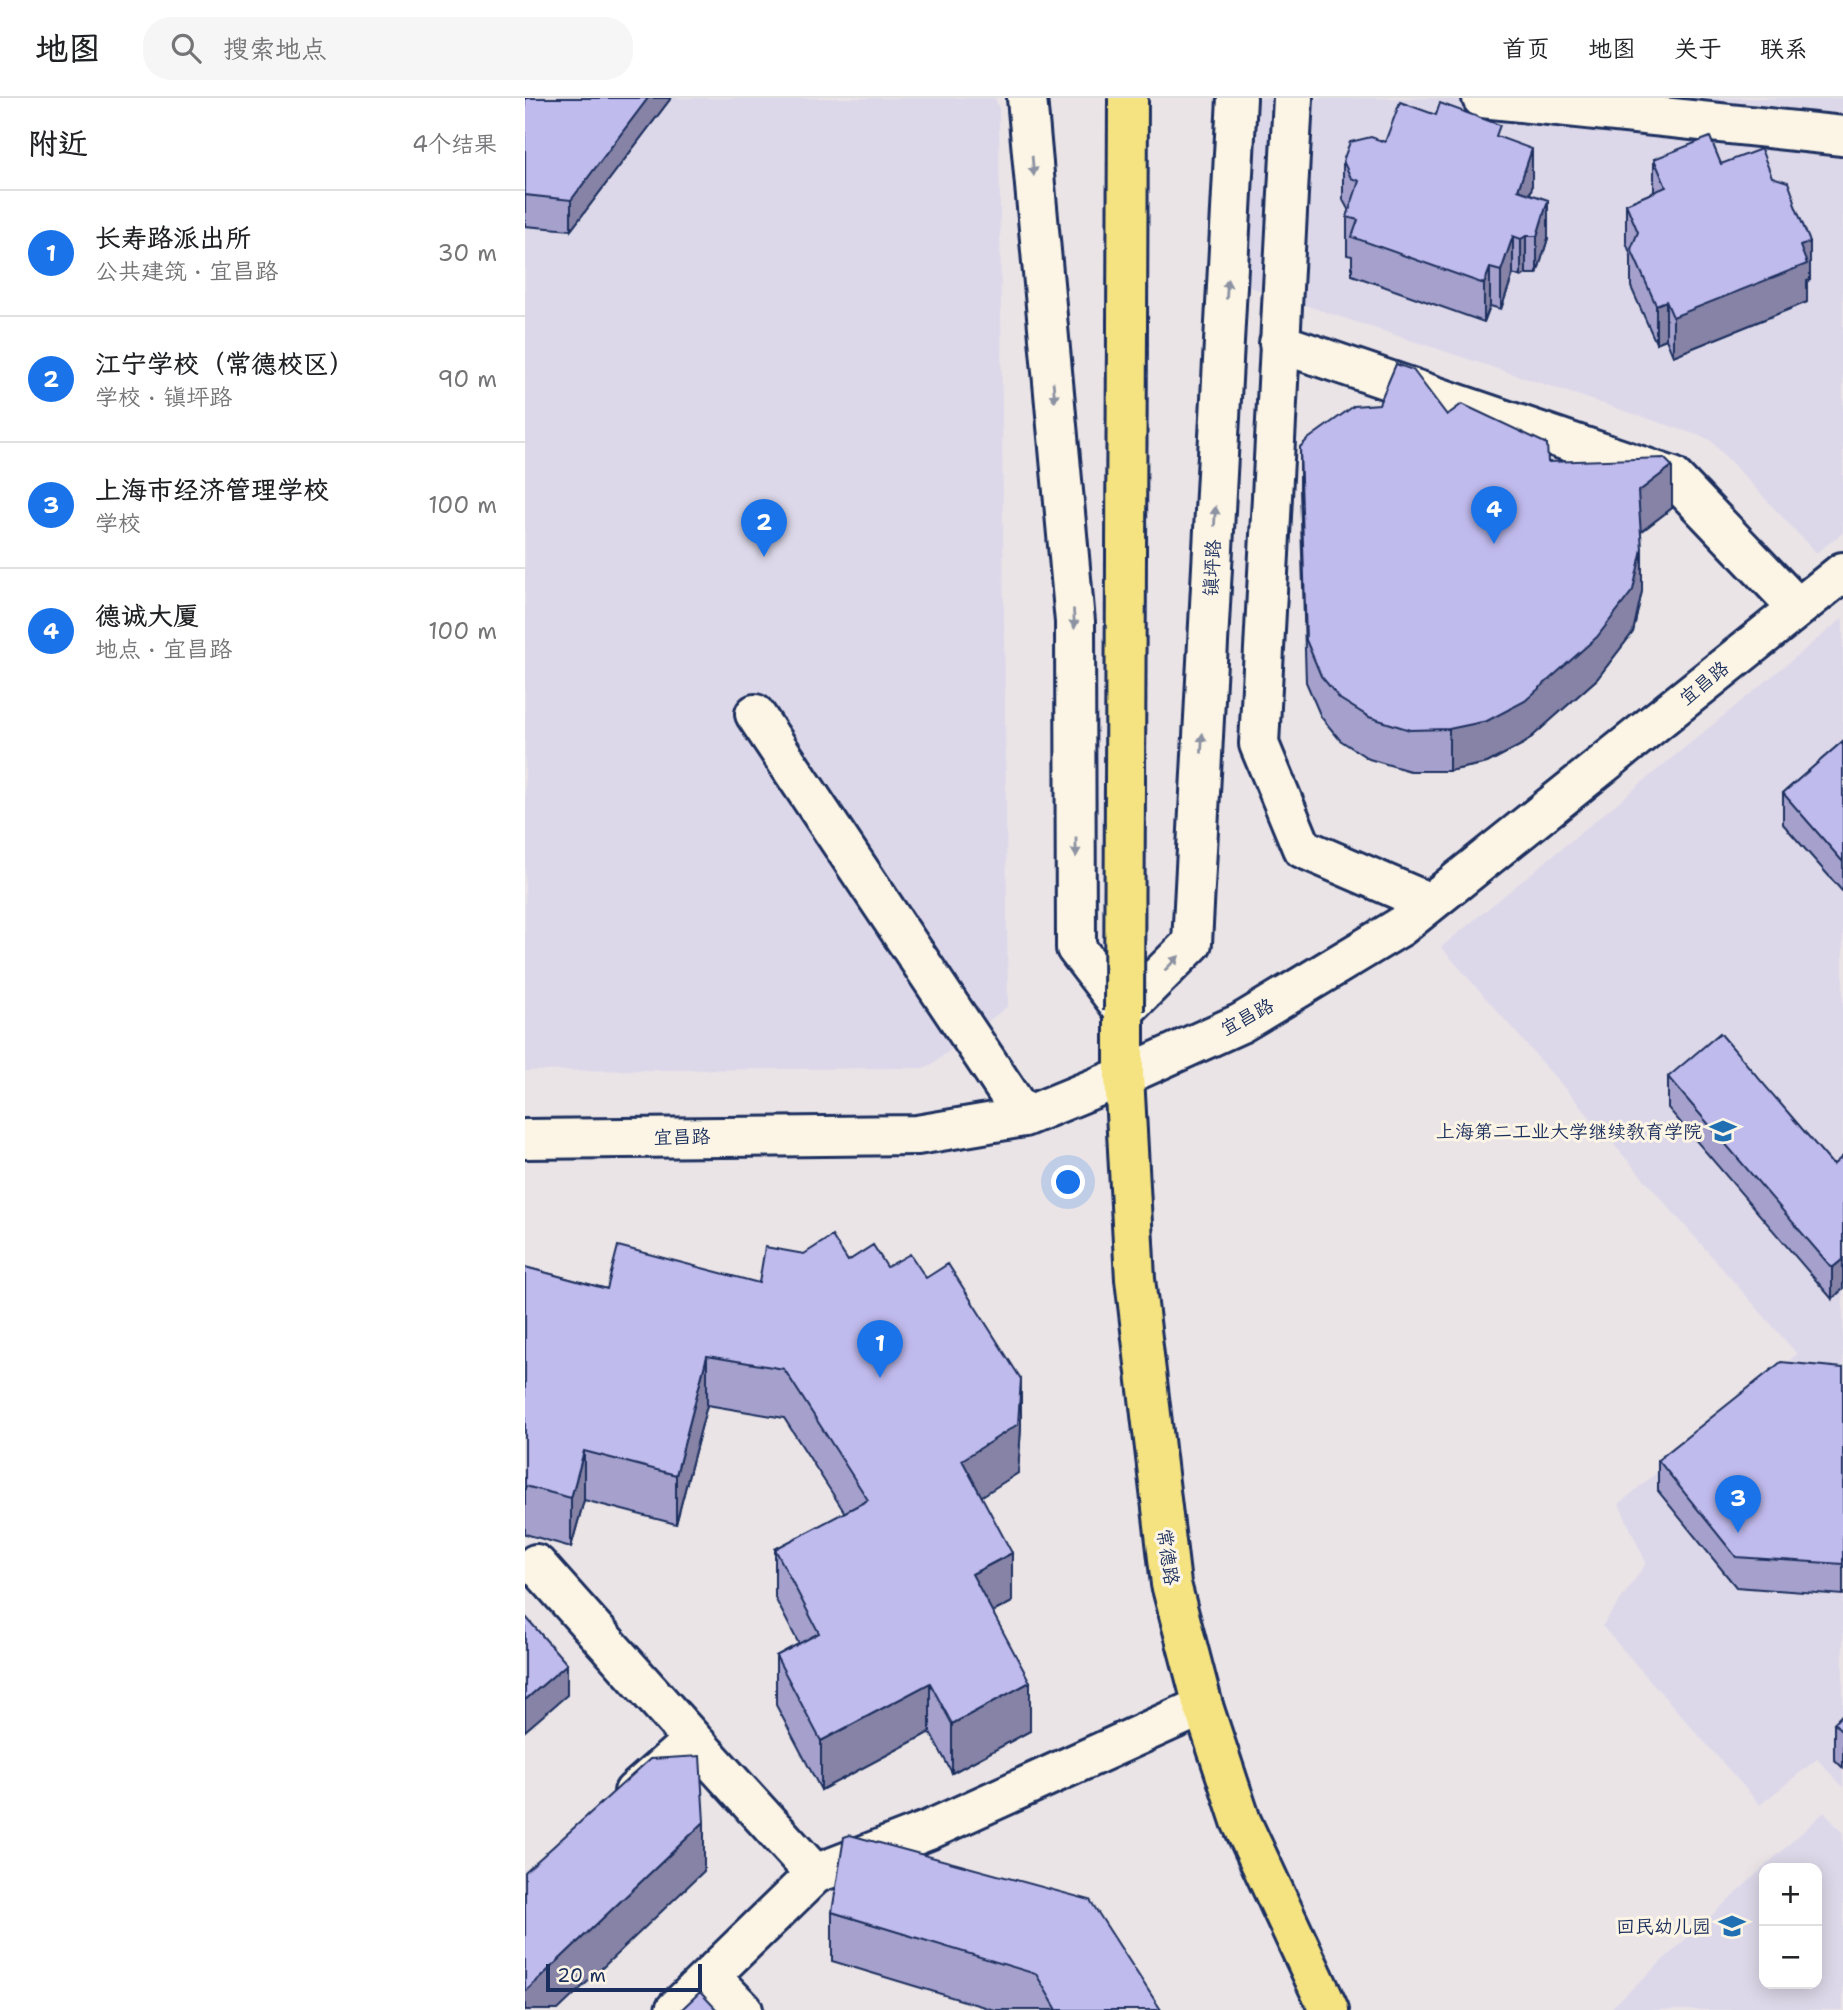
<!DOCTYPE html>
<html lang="zh">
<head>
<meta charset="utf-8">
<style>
  :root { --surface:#fff; --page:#f6f6f6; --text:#202124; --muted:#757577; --line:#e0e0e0; --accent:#1a73e8 }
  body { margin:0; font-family:"Shantell Sans","LXGW WenKai TC",sans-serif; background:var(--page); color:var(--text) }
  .controls { position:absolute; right:21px; bottom:21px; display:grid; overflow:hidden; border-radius:14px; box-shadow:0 4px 18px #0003 }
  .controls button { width:63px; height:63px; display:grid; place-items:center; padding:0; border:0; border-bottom:2px solid var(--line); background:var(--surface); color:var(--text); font:35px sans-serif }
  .scale { position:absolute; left:21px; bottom:18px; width:156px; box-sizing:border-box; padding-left:7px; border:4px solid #1b2f5e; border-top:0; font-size:19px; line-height:24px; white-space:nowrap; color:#1b2f5e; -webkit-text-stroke:5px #fcf5e5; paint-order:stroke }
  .you { position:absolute; left:544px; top:1085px; width:24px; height:24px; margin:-18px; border:5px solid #fff; border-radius:50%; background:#1a73e8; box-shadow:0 0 0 10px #1a73e833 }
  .badge { display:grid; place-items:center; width:46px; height:46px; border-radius:50%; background:var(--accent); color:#fff; font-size:23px; font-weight:700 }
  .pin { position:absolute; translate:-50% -58px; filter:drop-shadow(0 2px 4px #0008) }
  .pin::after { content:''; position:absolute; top:37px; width:24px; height:21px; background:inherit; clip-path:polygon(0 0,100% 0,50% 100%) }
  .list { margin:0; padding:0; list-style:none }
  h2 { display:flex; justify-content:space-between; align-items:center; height:91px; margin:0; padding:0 28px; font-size:30px }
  h2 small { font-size:23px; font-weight:400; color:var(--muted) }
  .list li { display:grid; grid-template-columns:46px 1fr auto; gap:21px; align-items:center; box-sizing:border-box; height:126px; padding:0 28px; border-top:2px solid var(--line) }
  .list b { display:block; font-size:26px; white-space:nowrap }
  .list p { margin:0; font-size:23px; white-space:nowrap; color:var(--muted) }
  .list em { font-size:23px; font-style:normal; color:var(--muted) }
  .icon { flex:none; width:38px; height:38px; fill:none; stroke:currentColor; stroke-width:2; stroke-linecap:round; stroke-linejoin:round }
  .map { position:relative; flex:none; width:1318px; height:1912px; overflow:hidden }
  header { display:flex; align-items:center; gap:42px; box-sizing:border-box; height:98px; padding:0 35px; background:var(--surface); border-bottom:2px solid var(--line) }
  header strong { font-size:33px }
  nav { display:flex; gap:38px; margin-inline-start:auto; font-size:24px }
  .search { width:490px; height:63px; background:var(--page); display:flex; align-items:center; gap:18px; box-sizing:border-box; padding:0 24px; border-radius:28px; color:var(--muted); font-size:26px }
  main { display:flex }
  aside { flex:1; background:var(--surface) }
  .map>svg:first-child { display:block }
  .built { fill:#ddd8e9; fill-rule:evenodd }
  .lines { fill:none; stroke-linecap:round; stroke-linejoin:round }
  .minor-casing { stroke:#1b2f5e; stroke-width:44 }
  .major-casing { stroke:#1b2f5e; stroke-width:44 }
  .minor { stroke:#fcf5e5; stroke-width:38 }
  .major { stroke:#f5e382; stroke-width:38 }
  .major-bridge-casing { stroke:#1b2f5e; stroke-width:44; stroke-linecap:butt }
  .major-bridge { stroke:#f5e382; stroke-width:38 }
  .wall { fill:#a5a1cc; stroke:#1b2f5e; stroke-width:2 }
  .shaded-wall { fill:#8683a6; stroke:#1b2f5e; stroke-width:2 }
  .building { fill:#c0bbed; stroke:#1b2f5e; stroke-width:2 }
  .oneway { fill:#8c92a2 }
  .labels { text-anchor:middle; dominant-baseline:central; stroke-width:6; stroke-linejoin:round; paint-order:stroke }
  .street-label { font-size:19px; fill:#1b2f5e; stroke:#fcf5e5 }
  .poi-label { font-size:19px; fill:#1b2f5e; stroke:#fcf5e5; text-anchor:end }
</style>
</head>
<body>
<header>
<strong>地图</strong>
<div class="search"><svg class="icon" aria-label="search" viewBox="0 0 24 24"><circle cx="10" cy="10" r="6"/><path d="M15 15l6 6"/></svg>搜索地点</div>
<nav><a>首页</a><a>地图</a><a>关于</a><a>联系</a></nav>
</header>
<main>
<aside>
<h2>附近<small>4个结果</small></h2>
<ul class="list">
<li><span class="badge">1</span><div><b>长寿路派出所</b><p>公共建筑 · 宜昌路</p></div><em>30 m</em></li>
<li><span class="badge">2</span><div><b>江宁学校（常德校区）</b><p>学校 · 镇坪路</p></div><em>90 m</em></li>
<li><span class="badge">3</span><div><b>上海市经济管理学校</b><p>学校</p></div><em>100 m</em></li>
<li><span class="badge">4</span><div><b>德诚大厦</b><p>地点 · 宜昌路</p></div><em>100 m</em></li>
</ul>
</aside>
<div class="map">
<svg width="1318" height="1912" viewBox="0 0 1318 1912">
  <rect width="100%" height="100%" fill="#eae4e7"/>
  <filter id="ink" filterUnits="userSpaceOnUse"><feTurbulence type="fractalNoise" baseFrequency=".0143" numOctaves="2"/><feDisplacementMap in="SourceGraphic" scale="14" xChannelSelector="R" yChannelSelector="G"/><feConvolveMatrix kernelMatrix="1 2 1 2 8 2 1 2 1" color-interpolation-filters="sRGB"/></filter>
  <g filter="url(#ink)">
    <path class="built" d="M 0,0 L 470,0 L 474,10 L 483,908 L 402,970 L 0,973 Z
      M 732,0 L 1318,0 L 1318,435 L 1291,455 L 1184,341 L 722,188 Z
      M 1318,520 L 1318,1689 L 1292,1661 L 1235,1707 L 1077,1528 L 1121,1465 L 1094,1406 L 1272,1256 L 916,849 Z
      M 1299,1714 L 1318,1735 L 1318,1912 L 1090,1912 L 1087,1909 ZM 1239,1770 L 1292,1770 L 1292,1886 L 1239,1886 Z"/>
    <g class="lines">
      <g class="minor-casing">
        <path id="minor" d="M 502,0 L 550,524 L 551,850 L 599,913 L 667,845 L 712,0
          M 768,0 L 734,646 L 777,750 L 905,805
          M 957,0 L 1318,38
          M 754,245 L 1148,379 L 1273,510
          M 230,616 L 499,1019
          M 0,1041 L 392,1037 L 499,1019 L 599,978 L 716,925 L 875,829 L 1318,474
          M 11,1466 L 168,1642
          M 109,1694 L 168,1642 L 290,1776
          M 185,1878 L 218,1912
          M 150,1912 L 290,1776 L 404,1732 L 678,1608"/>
      </g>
      <g class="major-casing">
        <path id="major" d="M 599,913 L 599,978 L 610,1181 L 646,1486 L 678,1608 L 716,1723 L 804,1912"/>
      </g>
      <use href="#minor" class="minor"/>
      <use href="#major" class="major"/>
      <g class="major-bridge-casing">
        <path id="major-bridge" d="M 599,913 L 603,0"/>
      </g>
      <use href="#major-bridge" class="major-bridge"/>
    </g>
    <path class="wall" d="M 0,0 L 146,0 L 46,132 L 0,128 Z
      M 975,39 L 1007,89 L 1005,96 L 1023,140 L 1012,176 L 1001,176 L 996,179 L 988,176 L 976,211 L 965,208 L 959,224 L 827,177 L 827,158 L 822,157 L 822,119 L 824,113 L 818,102 L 818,63 L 860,44 Z
      M 1129,61 L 1196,66 L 1247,79 L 1270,108 L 1285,182 L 1282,183 L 1282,204 L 1148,258 L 1141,241 L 1131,245 L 1106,189 L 1106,158 L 1101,144 L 1101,106 L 1129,94 Z
      M 922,317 L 1023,364 L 1147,410 L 1116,434 L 1117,493 L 1108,534 L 1072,581 L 1000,645 L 962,665 L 924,673 L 885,673 L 844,661 L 815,642 L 796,619 L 781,584 L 775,391 L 775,349 Z
      M 1318,643 L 1318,794 L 1258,726 L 1258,695 Z
      M 1143,979 L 1308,1067 L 1307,1201 L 1143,1010 Z
      M 323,1163 L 362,1169 L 496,1329 L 493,1375 L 456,1398 L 487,1504 L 468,1514 L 505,1633 L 427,1675 L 405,1634 L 296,1692 L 251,1607 L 251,1558 L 274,1546 L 250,1500 L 250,1451 L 320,1415 L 259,1320 L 182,1307 L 151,1426 L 59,1402 L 46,1449 L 0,1436 L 0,1169 L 82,1191 L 234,1185 Z
      M 1318,1270 L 1318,1497 L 1211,1489 L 1133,1393 L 1133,1362 Z
      M 1318,1616 L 1318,1670 L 1309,1661 L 1309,1625 Z
      M 307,1814 L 636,1912 L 469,1912 L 307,1863 Z"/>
    <path class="shaded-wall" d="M 123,0 L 146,0 L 46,132 L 46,102 Z
      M 1007,51 L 1007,89 L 993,130 L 993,92 Z
      M 1023,102 L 1023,140 L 1012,176 L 1012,138 Z
      M 988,138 L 988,176 L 976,211 L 976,173 Z
      M 1001,138 L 1001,176 L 996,179 L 996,141 Z
      M 1285,144 L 1285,182 L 1282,183 L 1282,204 L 1148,258 L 1148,219 L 1275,148 Z
      M 965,170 L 965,208 L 959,224 L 959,186 Z
      M 1141,203 L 1141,241 L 1131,245 L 1131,207 Z
      M 1147,368 L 1147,410 L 1113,436 L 1113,394 Z
      M 1117,451 L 1117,493 L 1108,534 L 1072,581 L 1000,645 L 962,665 L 924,673 L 924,631 Z
      M 1318,1161 L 1318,1191 L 1307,1201 L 1307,1170 Z
      M 182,1258 L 182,1307 L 151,1426 L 151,1377 Z
      M 496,1281 L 496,1329 L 493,1375 L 437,1411 L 437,1362 Z
      M 59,1353 L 59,1402 L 46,1449 L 46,1400 Z
      M 487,1455 L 487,1504 L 447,1525 L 447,1476 Z
      M 42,1566 L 42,1597 L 0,1633 L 0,1602 Z
      M 505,1584 L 505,1633 L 427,1675 L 427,1626 Z
      M 405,1585 L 405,1634 L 296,1692 L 296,1643 Z
      M 179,1724 L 179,1773 L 33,1912 L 0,1912 L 0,1894 Z"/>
    <path class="building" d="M 0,0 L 123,0 L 46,102 L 0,97 Z
      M 875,4 L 911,17 L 915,5 L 975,27 L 971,38 L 1007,51 L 993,92 L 1023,102 L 1012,138 L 1001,138 L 996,141 L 988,138 L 976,173 L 965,170 L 959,186 L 827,139 L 833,122 L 822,119 L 834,83 L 826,80 L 818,63 L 825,44 L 846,39 L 860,44 Z
      M 1185,39 L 1196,66 L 1236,51 L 1247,79 L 1263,84 L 1270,103 L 1269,105 L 1285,144 L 1275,148 L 1282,166 L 1148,219 L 1141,203 L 1131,207 L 1106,151 L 1113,134 L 1101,106 L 1141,89 L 1129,61 Z
      M 871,266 L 888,272 L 922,317 L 937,306 L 1022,346 L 1023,364 L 1139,360 L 1147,368 L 1113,394 L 1117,451 L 1108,492 L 1072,539 L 1000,603 L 962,623 L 924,631 L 885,632 L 844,619 L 815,601 L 796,578 L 781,542 L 775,349 L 783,341 L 829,308 L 854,306 Z
      M 1318,643 L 1318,764 L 1258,695 Z
      M 1195,935 L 1308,1067 L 1318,1058 L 1318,1161 L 1307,1170 L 1143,979 Z
      M 307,1138 L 323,1163 L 348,1147 L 362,1169 L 385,1156 L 401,1180 L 423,1166 L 496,1281 L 493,1326 L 437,1362 L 487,1455 L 447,1476 L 505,1584 L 427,1626 L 405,1585 L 296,1643 L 251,1558 L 294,1535 L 250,1451 L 343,1402 L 259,1271 L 182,1258 L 151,1377 L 59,1353 L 46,1400 L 0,1388 L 0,1169 L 82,1191 L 93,1148 L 234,1185 L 240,1149 L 279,1156 Z
      M 1256,1264 L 1318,1270 L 1318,1466 L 1211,1459 L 1133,1362 Z
      M 0,1518 L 42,1566 L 0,1602 Z
      M 1318,1616 L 1318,1634 L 1309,1625 Z
      M 175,1658 L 179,1724 L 0,1894 L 0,1774 L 125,1661 Z
      M 325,1737 L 565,1802 L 636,1912 L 532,1912 L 511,1876 L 307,1814 L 319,1739 Z
      M 175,1894 L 192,1912 L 156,1912 Z"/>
    <defs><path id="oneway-solid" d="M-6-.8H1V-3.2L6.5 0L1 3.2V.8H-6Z" transform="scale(1.75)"/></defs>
    <g class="oneway">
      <use href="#oneway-solid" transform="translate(508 68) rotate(85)"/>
      <use href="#oneway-solid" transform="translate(702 191) rotate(-87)"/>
      <use href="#oneway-solid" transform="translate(529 294) rotate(85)"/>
      <use href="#oneway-solid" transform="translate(690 418) rotate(-87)"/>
      <use href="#oneway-solid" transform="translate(549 521) rotate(87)"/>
      <use href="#oneway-solid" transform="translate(677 645) rotate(-87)"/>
      <use href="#oneway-solid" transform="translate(551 749) rotate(90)"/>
      <use href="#oneway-solid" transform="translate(647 865) rotate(-45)"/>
    </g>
  </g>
  <defs>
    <g id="school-bare" transform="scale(2.1)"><path d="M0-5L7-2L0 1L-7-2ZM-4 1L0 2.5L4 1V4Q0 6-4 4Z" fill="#1f6fb2" stroke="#fcf5e5" stroke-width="2.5" paint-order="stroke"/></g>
  </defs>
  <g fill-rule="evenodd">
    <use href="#school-bare" x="1198" y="1033"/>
    <use href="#school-bare" x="1207" y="1828"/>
  </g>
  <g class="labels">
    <g class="street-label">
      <text transform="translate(687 470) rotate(-87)">镇坪路</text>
      <text transform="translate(1179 585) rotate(-39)">宜昌路</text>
      <text transform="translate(722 919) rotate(-28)">宜昌路</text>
      <text transform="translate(157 1039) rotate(-1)">宜昌路</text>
      <text transform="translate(643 1459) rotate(82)">常德路</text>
    </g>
    <g class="poi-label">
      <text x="1177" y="1033">上海第二工业大学继续教育学院</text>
      <text x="1186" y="1828">回民幼儿园</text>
    </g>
  </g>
</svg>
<div class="controls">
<button>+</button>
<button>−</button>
</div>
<div class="scale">20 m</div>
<div class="you"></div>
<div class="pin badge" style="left:355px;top:1280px">1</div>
<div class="pin badge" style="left:239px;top:459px">2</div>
<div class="pin badge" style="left:1213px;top:1435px">3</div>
<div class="pin badge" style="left:969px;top:446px">4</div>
</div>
</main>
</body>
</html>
